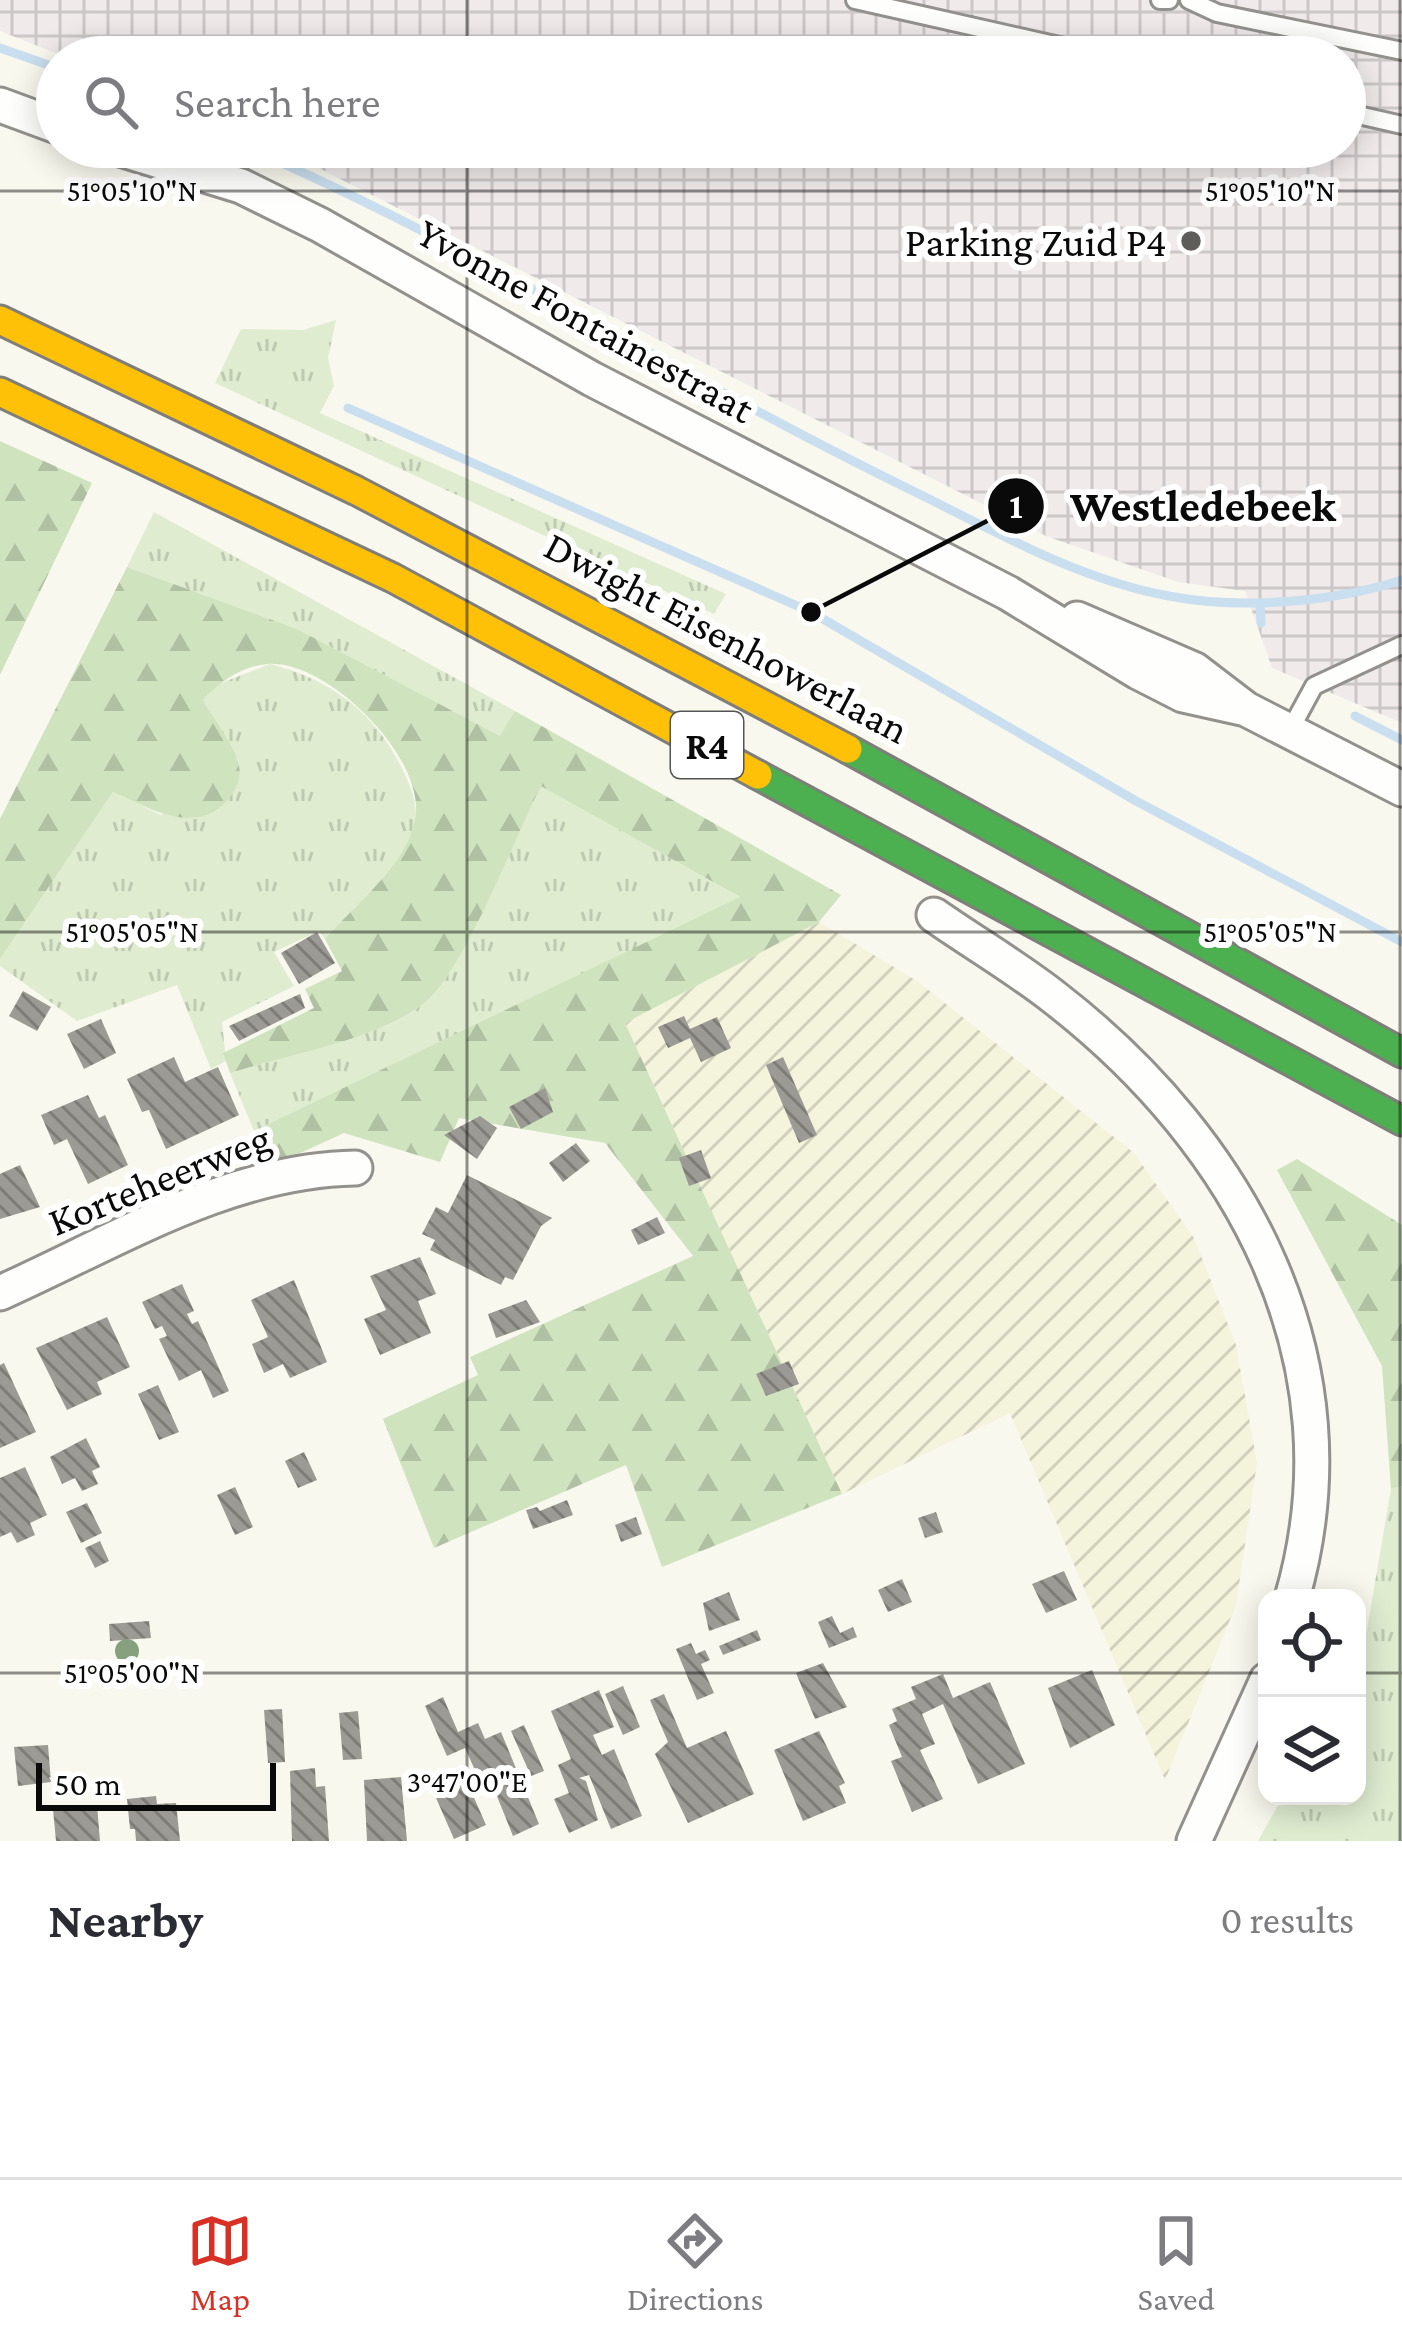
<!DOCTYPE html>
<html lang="en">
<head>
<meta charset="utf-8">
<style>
  :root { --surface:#fff; --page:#f2f2f3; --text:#2b2b33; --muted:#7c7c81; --line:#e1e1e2; --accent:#d93025 }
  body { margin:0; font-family:"Crimson Pro",serif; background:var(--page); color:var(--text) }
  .controls { position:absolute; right:36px; bottom:36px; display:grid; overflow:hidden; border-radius:24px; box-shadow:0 6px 30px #0003 }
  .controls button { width:108px; height:108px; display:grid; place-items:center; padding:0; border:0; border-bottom:3px solid var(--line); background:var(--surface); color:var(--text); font:60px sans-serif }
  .scale { position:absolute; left:36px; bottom:30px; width:240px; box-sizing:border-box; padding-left:12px; border:6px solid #0a0a0a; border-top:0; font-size:33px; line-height:42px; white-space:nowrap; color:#0a0a0a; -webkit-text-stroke:9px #fff; paint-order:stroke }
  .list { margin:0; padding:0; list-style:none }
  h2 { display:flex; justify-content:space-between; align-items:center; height:156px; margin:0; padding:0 48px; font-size:51px }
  h2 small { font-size:39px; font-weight:400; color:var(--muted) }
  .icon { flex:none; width:66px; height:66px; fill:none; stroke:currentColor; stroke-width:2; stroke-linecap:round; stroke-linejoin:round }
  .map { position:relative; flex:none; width:1402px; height:1841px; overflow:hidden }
  .search { position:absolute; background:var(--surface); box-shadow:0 6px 30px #0003; left:36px; right:36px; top:36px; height:132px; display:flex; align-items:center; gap:30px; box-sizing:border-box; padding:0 42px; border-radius:66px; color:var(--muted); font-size:45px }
  .sheet { height:336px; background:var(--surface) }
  nav { display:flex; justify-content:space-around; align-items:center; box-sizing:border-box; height:168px; border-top:3px solid var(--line); background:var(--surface); font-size:33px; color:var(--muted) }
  nav a { display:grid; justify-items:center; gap:6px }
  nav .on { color:var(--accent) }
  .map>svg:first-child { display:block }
  .industrial { fill:url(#industrial-grid) }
  .farmland { fill:url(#farmland-furrows) }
  .grass { fill:url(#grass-tufts) }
  .forest { fill:url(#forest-firs) }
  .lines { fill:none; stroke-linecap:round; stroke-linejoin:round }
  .stream { stroke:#c9deee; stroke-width:9 }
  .building { fill:url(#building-back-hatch) }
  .lane-casing { stroke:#92918d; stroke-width:22 }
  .street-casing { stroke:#92918d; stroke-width:39 }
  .fast-casing { stroke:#7f7e7a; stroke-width:33 }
  .slow-casing { stroke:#7f7e7a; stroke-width:33 }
  .lane { stroke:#fefefc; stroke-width:16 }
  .street { stroke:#fefefc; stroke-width:33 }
  .fast { stroke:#4caf50; stroke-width:27 }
  .slow { stroke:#ffc107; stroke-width:27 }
  .tree { fill:#87a17e }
  .ticks { fill:none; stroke:#0a0a0a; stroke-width:3; stroke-opacity:0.45 }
  .poi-dot { fill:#5e5d5a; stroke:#fff; stroke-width:4.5 }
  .labels { text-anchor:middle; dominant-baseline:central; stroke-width:12; stroke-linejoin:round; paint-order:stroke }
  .shield { fill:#fff; stroke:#545454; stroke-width:3 }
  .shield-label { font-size:39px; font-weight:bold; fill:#0a0a0a }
  .poi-label { font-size:42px; fill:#0a0a0a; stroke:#fff; text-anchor:end }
  .street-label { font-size:42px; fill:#0a0a0a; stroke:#fff }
  .ticks-label { font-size:30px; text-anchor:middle; fill:#0a0a0a; stroke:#fff; stroke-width:12; stroke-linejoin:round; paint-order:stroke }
  .leader { fill:none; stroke:#0a0a0a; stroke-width:4.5 }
  .callout-dot { fill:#0a0a0a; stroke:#fff; stroke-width:4.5 }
  .mark-label { font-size:36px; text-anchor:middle; font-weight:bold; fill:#fff }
  .callout-label { font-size:45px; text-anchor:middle; font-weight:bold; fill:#0a0a0a; stroke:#fff; stroke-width:12; stroke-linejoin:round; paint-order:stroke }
</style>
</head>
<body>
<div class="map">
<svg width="1402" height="1841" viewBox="0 0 1402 1841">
  <defs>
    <pattern id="industrial-grid" width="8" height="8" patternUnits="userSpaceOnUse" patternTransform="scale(3)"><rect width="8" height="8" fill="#f0eaeb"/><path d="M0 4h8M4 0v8" fill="none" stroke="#ccc7c8"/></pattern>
    <pattern id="farmland-furrows" width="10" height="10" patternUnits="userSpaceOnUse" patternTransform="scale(3)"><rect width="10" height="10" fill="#f4f3dc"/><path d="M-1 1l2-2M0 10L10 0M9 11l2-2" fill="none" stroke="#d0cfbb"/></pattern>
    <pattern id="grass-tufts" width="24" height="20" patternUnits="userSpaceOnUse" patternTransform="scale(3)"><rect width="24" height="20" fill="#dfecd0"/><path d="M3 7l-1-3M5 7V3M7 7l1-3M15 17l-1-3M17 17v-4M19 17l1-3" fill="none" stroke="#bec9b1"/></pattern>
    <pattern id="forest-firs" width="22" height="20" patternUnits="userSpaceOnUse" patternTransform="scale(3)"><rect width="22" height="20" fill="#cfe3bf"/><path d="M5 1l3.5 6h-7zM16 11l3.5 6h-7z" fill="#b0c1a3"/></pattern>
    <pattern id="building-back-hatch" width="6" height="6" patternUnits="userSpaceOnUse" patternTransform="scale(3)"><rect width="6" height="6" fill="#9b9a94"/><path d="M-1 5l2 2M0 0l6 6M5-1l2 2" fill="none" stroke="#7d7c77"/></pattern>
  </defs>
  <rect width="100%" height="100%" fill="#f9f8ee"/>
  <path class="industrial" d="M 0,0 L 1402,0 L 1402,723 L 1272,668 L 1245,591 L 1178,582 L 1046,536 L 277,147 L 1345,147 L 1345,57 L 65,57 L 0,31 Z"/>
  <path class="farmland" d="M 819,922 L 917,981 L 1134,1153 L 1194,1238 L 1236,1345 L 1257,1463 L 1236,1605 L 1165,1780 L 1010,1413 L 842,1494 L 625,1023 Z"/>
  <path class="grass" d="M 336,320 L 328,358 L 334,386 L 320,413 L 726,594 L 714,614 L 215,383 L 241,329 L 303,330 Z
    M 154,512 L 515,711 L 501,737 L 297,629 L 127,567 Z
    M 270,664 C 334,680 379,716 406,777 C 412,790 418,807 415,821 C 404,866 355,906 325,939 L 319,931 L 274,952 L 294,986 L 222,1022 L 226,1061 L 211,1069 L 177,985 L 77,1021 L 0,966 L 0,959 L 113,792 L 161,815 L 239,762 L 203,700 L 216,685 Z
    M 541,785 L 741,898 L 254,1131 L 230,1073 C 290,1054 370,1042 422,1005 C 462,977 516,835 541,785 Z
    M 1402,1486 L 1402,1841 L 1258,1841 L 1283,1796 L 1357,1796 L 1357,1660 L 1364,1647 L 1391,1489 Z"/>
  <path class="forest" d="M 0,441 L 92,483 L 0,675 Z
    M 127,567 L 297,629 L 500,736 L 515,711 L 841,895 L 819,922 L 625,1023 L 842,1494 L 662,1567 L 626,1465 L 434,1548 L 383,1419 L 478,1375 L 470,1357 L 693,1256 L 605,1143 L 459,1118 L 440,1162 L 344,1133 L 270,1167 L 254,1131 L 740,897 L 541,786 C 516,835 462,977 422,1005 C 370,1042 290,1054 230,1073 L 223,1053 L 314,1008 L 305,989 L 342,971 L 325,939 C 354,906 406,865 415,820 C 428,759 327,659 267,664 C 243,666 219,682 203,700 C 213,719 236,746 239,766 C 242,779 235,792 227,801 C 195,836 148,808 113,792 L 0,959 L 0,819 Z
    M 1297,1159 L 1402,1225 L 1402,1486 L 1391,1489 L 1382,1366 L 1277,1170 Z"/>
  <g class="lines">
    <path class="stream" d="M 0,48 L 57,68
      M 246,147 C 474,246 686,380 909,489 C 993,530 1076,579 1169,596 C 1241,610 1333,602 1402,580
      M 348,408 L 811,612 L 1136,801 L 1402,942
      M 1260,603 L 1261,623
      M 1355,716 L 1402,740"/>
  </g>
  <path class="building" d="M 317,932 L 335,963 L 299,984 L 281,953 Z
    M 23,991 L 51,1007 L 37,1031 L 9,1016 Z
    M 300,994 L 305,1008 L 239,1041 L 229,1026 Z
    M 684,1016 L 690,1029 L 717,1017 L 731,1048 L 701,1062 L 690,1038 L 668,1048 L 658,1027 Z
    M 101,1019 L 116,1053 L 84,1069 L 67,1034 Z
    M 174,1057 L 185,1082 L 218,1067 L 239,1115 L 166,1149 L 149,1110 L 142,1112 L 127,1079 Z
    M 783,1057 L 817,1135 L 799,1143 L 766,1065 Z
    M 545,1088 L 553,1112 L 521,1129 L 509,1107 Z
    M 88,1095 L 99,1118 L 105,1115 L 128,1165 L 88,1184 L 67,1139 L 54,1145 L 41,1115 Z
    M 480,1116 L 497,1128 L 477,1159 L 444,1135 Z
    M 576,1143 L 590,1161 L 563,1182 L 549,1163 Z
    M 701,1150 L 711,1178 L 689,1186 L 679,1158 Z
    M 20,1165 L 40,1207 L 0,1219 L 0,1174 Z
    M 467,1175 L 552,1218 L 541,1226 L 513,1280 L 505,1277 L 501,1285 L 430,1250 L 435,1240 L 422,1234 L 436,1207 L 448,1213 Z
    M 657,1217 L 665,1233 L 638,1245 L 631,1230 Z
    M 420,1257 L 436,1294 L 418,1301 L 431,1333 L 380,1355 L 364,1319 L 386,1310 L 370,1276 Z
    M 294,1280 L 327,1362 L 290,1378 L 283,1364 L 264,1373 L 252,1344 L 268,1337 L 251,1300 Z
    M 182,1284 L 194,1311 L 187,1314 L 192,1324 L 198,1321 L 229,1391 L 213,1398 L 201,1370 L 179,1381 L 159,1339 L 167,1336 L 162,1326 L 155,1329 L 142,1302 Z
    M 526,1300 L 540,1322 L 496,1338 L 488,1314 Z
    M 107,1317 L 130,1367 L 97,1382 L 102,1394 L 67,1410 L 36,1348 Z
    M 789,1361 L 799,1384 L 766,1396 L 756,1374 Z
    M 4,1363 L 36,1432 L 0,1448 L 0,1365 Z
    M 158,1385 L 179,1432 L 159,1440 L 138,1394 Z
    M 86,1438 L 100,1467 L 92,1471 L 98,1484 L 82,1491 L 75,1478 L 62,1484 L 50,1457 Z
    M 304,1452 L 317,1480 L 298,1488 L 285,1461 Z
    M 25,1467 L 47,1515 L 30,1523 L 35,1535 L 17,1543 L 11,1532 L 0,1537 L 0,1478 Z
    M 235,1487 L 253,1527 L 235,1535 L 217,1495 Z
    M 567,1500 L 573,1515 L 533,1529 L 526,1510 L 537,1507 L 540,1511 Z
    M 87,1503 L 102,1533 L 81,1543 L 66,1512 Z
    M 936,1512 L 943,1532 L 925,1538 L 918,1518 Z
    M 636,1517 L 642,1534 L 621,1542 L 615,1525 Z
    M 100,1541 L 109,1561 L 95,1568 L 85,1548 Z
    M 1064,1571 L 1077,1600 L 1046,1613 L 1032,1584 Z
    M 902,1579 L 912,1602 L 888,1612 L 878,1590 Z
    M 729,1592 L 740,1620 L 709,1631 L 703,1603 Z
    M 832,1616 L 840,1633 L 853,1627 L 857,1637 L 829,1648 L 818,1622 Z
    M 149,1621 L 151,1638 L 110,1641 L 109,1624 Z
    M 757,1630 L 761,1640 L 723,1655 L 719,1646 Z
    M 691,1643 L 696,1654 L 705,1650 L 710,1660 L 701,1664 L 714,1693 L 697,1700 L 676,1649 Z
    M 823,1663 L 847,1707 L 815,1719 L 796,1673 Z
    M 1092,1670 L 1115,1725 L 1070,1748 L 1048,1688 Z
    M 943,1674 L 953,1698 L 990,1682 L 1025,1764 L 978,1784 L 943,1704 L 922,1714 L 935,1744 L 920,1750 L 943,1799 L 912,1812 L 891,1761 L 902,1757 L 889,1725 L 897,1721 L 892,1709 L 916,1699 L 911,1687 Z
    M 623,1686 L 640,1727 L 623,1735 L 605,1694 Z
    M 599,1690 L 614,1727 L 593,1735 L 602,1755 L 614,1749 L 642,1816 L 611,1829 L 589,1775 L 579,1778 L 586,1781 L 598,1820 L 569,1833 L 554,1799 L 569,1793 L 558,1765 L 571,1759 L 551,1711 Z
    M 664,1694 L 687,1748 L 726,1731 L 754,1794 L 688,1823 L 655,1754 L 668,1742 L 650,1700 Z
    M 443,1697 L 458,1732 L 478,1723 L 485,1739 L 501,1732 L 539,1824 L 513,1836 L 488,1774 L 479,1779 L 465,1748 L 447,1756 L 425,1706 Z
    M 282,1709 L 285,1762 L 268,1763 L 264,1710 Z
    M 358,1711 L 362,1759 L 343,1760 L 339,1713 Z
    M 524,1725 L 544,1771 L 531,1776 L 511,1731 Z
    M 819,1731 L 845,1783 L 839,1786 L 846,1803 L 803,1821 L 774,1750 Z
    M 48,1745 L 51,1782 L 18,1786 L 14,1747 Z
    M 315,1768 L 316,1787 L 325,1786 L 329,1841 L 292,1841 L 290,1771 Z
    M 447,1776 L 450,1783 L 465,1777 L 486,1825 L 454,1839 L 433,1791 L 433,1783 Z
    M 401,1777 L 407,1841 L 367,1841 L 364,1780 Z
    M 156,1796 L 157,1804 L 176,1803 L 180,1841 L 136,1841 L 135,1829 L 130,1829 L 127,1799 Z
    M 97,1805 L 100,1841 L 56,1841 L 53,1809 Z"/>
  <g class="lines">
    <g class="lane-casing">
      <path id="lane" d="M 855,0 L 1108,57
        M 1160,0 L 1169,0
        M 1189,0 L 1217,13 L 1402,51
        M 1345,112 L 1402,125
        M 1289,732 L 1314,686 L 1402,645"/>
    </g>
    <g class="street-casing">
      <path id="street" d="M 0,105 L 57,126
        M 114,147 L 241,186 L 320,225 L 592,379 L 1008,593 L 1138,672 L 1183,695 L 1246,709
        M 1077,619 L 1195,670 L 1246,709 L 1402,789
        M 934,915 C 974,943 1017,968 1055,998 C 1242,1143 1361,1361 1292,1598
        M 0,1293 C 114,1242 229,1170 355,1168
        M 1194,1841 L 1267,1680"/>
    </g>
    <g class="fast-casing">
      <path id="fast" d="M 848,749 L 1402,1053
        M 758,775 L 1402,1121"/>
    </g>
    <g class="slow-casing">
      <path id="slow" d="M 0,320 L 357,491 L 848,749
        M 0,392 L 393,578 L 758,775"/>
    </g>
    <use href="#lane" class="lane"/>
    <use href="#street" class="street"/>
    <use href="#fast" class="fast"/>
    <use href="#slow" class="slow"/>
  </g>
  <circle class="tree" cx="127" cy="1651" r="12"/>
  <path class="ticks" d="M 467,0 L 467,57M 1400,0 L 1400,1841M 467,147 L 467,1841M 0,191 L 1402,191M 0,932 L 1402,932M 0,1673 L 1267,1673M 1357,1673 L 1402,1673"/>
  <circle class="poi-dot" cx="1191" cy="241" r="12"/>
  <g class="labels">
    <rect class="shield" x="671" y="712" width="72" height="66" rx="9"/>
    <g class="shield-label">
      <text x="707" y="745">R4</text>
    </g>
    <g class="poi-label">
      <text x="1167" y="241">Parking Zuid P4</text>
    </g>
    <g class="street-label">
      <text transform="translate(586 320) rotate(29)">Yvonne Fontainestraat</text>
      <text transform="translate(727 637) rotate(28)">Dwight Eisenhowerlaan</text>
      <text transform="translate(159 1179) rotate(-22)">Korteheerweg</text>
    </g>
  </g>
  <g class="ticks-label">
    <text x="132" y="201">51°05'10"N</text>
    <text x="1270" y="201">51°05'10"N</text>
    <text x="132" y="942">51°05'05"N</text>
    <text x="1270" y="942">51°05'05"N</text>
    <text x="132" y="1683">51°05'00"N</text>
    <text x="467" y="1792">3°47'00"E</text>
  </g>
  <path class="leader" d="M811 612L1016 506"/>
  <g class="callout-dot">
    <circle cx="811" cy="612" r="12"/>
    <circle cx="1016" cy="506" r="30"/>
  </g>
  <g class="mark-label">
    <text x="1016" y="518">1</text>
  </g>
  <g class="callout-label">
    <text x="1203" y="521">Westledebeek</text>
  </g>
</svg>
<div class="controls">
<button><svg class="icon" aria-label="locate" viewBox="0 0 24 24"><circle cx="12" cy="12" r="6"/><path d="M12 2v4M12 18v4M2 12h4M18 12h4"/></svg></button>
<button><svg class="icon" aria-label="layers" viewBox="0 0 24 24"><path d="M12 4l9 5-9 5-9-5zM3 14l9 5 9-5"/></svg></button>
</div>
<div class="scale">50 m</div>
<div class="search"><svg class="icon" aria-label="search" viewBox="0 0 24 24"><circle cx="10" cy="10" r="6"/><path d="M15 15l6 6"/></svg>Search here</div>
</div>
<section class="sheet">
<h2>Nearby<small>0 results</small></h2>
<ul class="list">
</ul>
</section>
<nav>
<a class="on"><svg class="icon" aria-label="map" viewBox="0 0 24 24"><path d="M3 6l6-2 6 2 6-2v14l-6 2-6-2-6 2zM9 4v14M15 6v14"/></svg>Map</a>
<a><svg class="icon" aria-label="directions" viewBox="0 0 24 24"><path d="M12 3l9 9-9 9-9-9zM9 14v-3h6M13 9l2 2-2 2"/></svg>Directions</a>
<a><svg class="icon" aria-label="saved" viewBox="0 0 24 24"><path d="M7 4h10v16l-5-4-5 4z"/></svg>Saved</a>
</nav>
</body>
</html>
